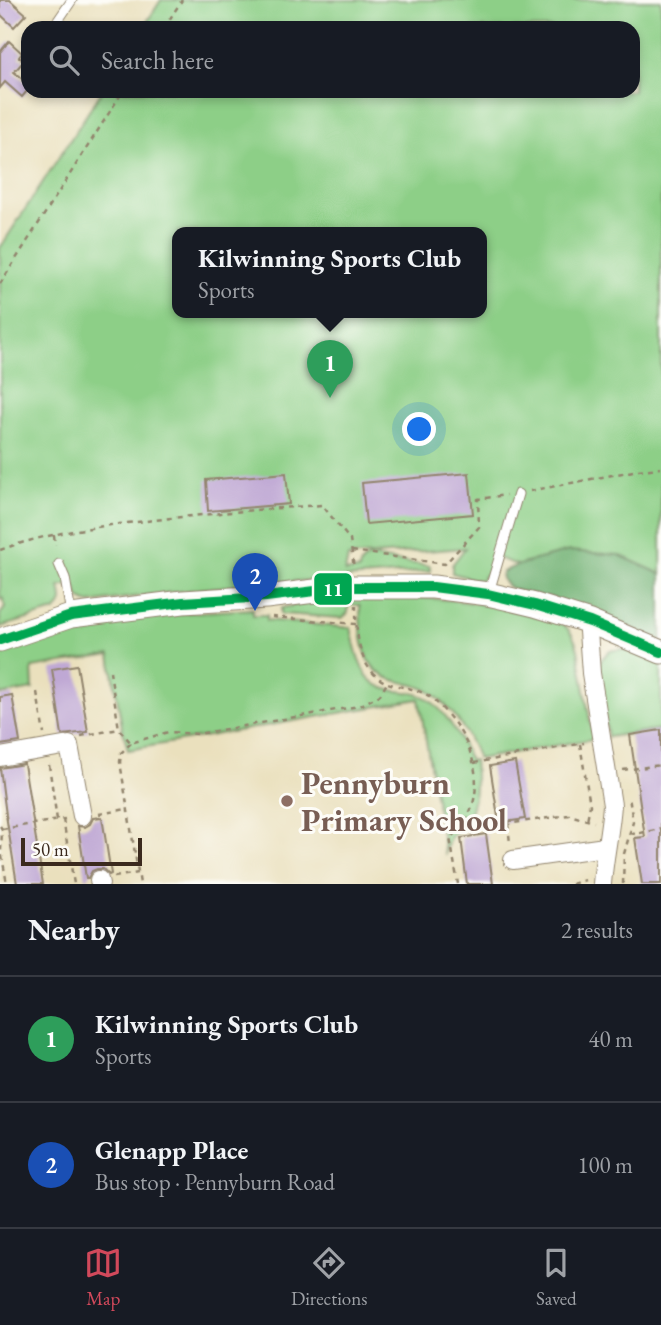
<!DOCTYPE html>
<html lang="en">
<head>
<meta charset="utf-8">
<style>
  :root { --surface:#171b24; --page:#242831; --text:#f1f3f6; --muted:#9ea1a6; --line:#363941; --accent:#d1495b }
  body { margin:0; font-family:"EB Garamond",serif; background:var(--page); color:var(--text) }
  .scale { position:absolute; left:21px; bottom:18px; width:121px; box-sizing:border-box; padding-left:7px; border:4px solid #3b2a1e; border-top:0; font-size:19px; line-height:24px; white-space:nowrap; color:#3b2a1e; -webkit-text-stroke:5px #fdfcf7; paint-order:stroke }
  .you { position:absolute; left:420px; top:430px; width:24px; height:24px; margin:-18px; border:5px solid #fff; border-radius:50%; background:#1a73e8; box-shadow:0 0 0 10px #1a73e833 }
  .badge { display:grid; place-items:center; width:46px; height:46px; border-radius:50%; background:var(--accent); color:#fff; font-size:23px; font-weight:700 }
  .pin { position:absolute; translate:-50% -58px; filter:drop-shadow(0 2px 4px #0008) }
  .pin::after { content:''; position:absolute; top:37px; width:24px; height:21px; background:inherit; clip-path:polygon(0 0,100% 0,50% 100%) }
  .popup { position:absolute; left:172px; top:227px; width:315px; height:91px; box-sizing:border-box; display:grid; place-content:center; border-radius:14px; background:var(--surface); filter:drop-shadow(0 2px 5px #0005); font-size:23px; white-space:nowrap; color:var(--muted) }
  .popup b { font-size:26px; color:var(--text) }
  .popup::after { content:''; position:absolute; left:50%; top:100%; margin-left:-14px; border:14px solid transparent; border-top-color:var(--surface) }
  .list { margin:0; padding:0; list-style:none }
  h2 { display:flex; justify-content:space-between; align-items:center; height:91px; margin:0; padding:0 28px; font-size:30px }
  h2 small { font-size:23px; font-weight:400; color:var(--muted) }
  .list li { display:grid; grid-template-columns:46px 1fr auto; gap:21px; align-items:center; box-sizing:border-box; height:126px; padding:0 28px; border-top:2px solid var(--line) }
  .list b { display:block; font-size:26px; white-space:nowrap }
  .list p { margin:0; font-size:23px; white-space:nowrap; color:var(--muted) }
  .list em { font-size:23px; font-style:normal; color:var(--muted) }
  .icon { flex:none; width:38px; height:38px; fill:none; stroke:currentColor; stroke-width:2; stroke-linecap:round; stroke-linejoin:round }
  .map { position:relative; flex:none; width:661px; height:884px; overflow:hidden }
  .search { position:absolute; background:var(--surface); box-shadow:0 4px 10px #0003; left:21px; right:21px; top:21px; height:77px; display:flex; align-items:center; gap:18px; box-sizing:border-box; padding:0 24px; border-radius:21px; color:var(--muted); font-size:26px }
  .sheet { height:343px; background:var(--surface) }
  nav { display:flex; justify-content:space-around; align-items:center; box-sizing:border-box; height:98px; border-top:2px solid var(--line); background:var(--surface); font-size:19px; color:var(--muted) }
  nav a { display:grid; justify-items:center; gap:4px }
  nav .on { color:var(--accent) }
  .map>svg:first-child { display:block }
  .green { fill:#8dcf87; stroke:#647c52; stroke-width:2; fill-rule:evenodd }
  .forest { fill:#72b274; stroke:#566e49; stroke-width:2 }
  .building { fill:#bfa8d4 }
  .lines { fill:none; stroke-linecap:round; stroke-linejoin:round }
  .service-casing { stroke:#92856e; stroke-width:11 }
  .minor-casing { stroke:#92856e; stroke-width:20 }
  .tertiary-casing { stroke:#92856e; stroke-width:25 }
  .path { stroke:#92856e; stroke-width:2.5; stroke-dasharray:5 5; stroke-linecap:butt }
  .service { stroke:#fff; stroke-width:9 }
  .minor { stroke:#fff; stroke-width:18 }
  .tertiary { stroke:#fff; stroke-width:23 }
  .bus-1-casing { stroke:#fdfcf7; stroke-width:16 }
  .bus-1 { stroke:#00a651; stroke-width:10 }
  .education-dot { fill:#8d6e63; stroke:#fdfcf7; stroke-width:2.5 }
  .labels { text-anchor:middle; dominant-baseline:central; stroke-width:6; stroke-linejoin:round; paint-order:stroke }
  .education-label { font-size:32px; font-weight:bold; fill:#785e54; stroke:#fdfcf7; text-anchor:start }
  .line-badge { stroke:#fdfcf7; stroke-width:2.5 }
  .badge-label { font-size:19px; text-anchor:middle; font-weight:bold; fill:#fff }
</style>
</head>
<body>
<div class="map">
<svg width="661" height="884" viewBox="0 0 661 884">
  <rect width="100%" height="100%" fill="#fdfcf7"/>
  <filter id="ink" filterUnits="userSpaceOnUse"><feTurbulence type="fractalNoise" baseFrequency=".0143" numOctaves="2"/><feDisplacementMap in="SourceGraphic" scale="14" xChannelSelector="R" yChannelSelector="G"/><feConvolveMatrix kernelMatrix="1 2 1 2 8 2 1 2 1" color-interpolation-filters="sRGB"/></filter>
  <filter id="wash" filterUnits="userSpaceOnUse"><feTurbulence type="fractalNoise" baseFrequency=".00686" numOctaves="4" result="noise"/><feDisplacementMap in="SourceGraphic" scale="28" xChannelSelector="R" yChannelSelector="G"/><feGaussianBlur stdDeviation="1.57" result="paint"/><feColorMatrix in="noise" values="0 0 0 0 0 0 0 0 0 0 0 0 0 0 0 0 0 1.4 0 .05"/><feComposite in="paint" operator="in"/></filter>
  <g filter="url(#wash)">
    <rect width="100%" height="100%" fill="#eae0bd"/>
    <path class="green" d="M 161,0 L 661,0 L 661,617 L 495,557 L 489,571 L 480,581 L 452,573 L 452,565 L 465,548 L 348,557 L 345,572 L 359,570 C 360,563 363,560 370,557 L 430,566 L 430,571 C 366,578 302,580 238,585 C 188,590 138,596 89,603 L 80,599 L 74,584 L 60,587 C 62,597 65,604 55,611 L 0,627 L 0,614 L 5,608 L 3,598 L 0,599 L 0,248 L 102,91 L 633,91 L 633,28 L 143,28 ZM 178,232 L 482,232 L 482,312 L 178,312 Z
      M 367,596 C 426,597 483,600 540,617 C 548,619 559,621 565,626 C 572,632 576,642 578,650 L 593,739 L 478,759 C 469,735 454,710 432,693 C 420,684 405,684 391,679 C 361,670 360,631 360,605 L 348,605 L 348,613 L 342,618 L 281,614 L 281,608 L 325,600 Z
      M 253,609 L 253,615 L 267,615 L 267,620 L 351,628 C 357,656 361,688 397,691 C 408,692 419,693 428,699 C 448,713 461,739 470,761 L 474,760 C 476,782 477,806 463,825 C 459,830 454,833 451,837 C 448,841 447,848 445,853 L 419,699 L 128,750 L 122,727 L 110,655 L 32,668 L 33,689 L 0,695 L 0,649 L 54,632 L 150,615 Z
      M 621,649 L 633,650 L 661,663 L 661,729 L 608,737 L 597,672 L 601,660 L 609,651 Z"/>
    <path class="forest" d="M 569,551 L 619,555 L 661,574 L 661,641 C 627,625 591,611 555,599 C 542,595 526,595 513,589 C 508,587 499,579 502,573 C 506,566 559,554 569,551 Z"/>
    <g id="blocks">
      <path class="building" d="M 0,0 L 10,0 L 26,14 L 14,27 L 0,14 Z
        M 9,41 L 22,53 L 19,57 L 24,61 L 14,72 L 28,84 L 28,90 L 22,97 L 5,82 L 0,88 L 0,52 Z
        M 286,473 L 289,504 L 208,511 L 206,480 Z
        M 469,473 L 473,514 L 366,524 L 362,483 Z
        M 77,665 L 88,732 L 62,735 L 52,669 Z
        M 12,695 L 20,742 L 0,745 L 0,697 Z
        M 661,730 L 661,884 L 642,884 L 635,838 L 645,837 L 630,735 Z
        M 515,762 L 525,819 L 499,823 L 490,766 Z
        M 24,764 L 34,827 L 43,884 L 17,884 L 6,815 L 0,768 Z
        M 102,817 L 111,874 L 109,875 L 103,869 L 97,869 L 92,871 L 88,878 L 86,878 L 78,826 L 85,827 L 90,824 L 93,818 Z
        M 486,834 L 493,884 L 467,884 L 461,838 Z"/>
    </g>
  </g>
  <g filter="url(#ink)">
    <use href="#blocks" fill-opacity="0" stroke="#92856e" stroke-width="2"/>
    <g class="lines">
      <g class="service-casing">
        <path id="service" d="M 57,22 L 72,0
          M 59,564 L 65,578 L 71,614
          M 489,592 L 518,494"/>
      </g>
      <g class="minor-casing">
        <path id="minor" d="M 590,622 L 588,631 L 591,673 L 612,805 C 610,832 604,857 602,884
          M 0,757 L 69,745 L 82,816
          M 513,860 L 605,847
          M 99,880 L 100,884"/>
      </g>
      <g class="tertiary-casing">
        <path id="tertiary" d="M 0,640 L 71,616 L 183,602 L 266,597 L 348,587 L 433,587 L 488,594 L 535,605 L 590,622 L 661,652"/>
      </g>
      <path class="path" d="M 164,28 L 182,0
        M 0,284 L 123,91
        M 530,491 L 638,470 L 661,468
        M 54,535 L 55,545
        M 0,550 C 47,533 97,526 146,521 C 205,514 263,509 322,505 L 350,540 L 354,568
        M 352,551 L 445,564 L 479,527 L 478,499 L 506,495
        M 356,605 C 356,628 357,658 375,675 C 389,689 412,685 429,696 C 436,701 442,708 448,715 C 479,751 490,804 450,838 L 458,884
        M 272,617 L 356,624
        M 110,671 L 119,729
        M 37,692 L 44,734
        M 81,736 L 119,729 L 131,743 L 168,732 L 198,734 L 359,706 L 380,695 L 387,683
        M 131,743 L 121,753 L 120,762 L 140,884
        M 580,744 L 590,805 L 587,820
        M 474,763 L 584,743
        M 49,765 L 57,820
        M 623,770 L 661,765
        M 99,814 L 127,809
        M 63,819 L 74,884
        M 466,823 L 486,827 L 569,815 L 594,822
        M 508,825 L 510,843
        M 0,826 L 2,829 L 1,851 L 7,884
        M 2,829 L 65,819
        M 630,833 L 635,834 L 661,829
        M 114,877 L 138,873
        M 572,884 L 585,880
        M 623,884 L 624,854 L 633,822 L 629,797"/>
      <use href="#service" class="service"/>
      <use href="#minor" class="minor"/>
      <use href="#tertiary" class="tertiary"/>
      <g class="bus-1-casing">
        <path id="bus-1" d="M 0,640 L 71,616 L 183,602 L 266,597 L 348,587 L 433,587 L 488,594 L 535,605 L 590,622 L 661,652"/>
      </g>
      <use href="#bus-1" class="bus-1"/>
    </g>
  </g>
  <circle class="education-dot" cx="287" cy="801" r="7"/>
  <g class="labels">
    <g class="education-label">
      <text x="301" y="783">Pennyburn<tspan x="301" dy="37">Primary School</tspan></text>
    </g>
  </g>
  <rect class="line-badge" x="313" y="572" width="40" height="34" rx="7" fill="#00a651"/>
  <g class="badge-label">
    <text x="333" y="596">11</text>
  </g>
</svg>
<div class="scale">50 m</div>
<div class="you"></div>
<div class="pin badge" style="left:330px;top:398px;background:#2e9e5b">1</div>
<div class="popup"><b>Kilwinning Sports Club</b>Sports</div>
<div class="pin badge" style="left:255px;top:611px;background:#1a4fb4">2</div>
<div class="search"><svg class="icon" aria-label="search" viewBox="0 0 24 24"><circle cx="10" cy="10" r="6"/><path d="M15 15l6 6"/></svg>Search here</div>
</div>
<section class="sheet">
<h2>Nearby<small>2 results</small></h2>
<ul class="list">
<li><span class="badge" style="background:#2e9e5b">1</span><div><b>Kilwinning Sports Club</b><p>Sports</p></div><em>40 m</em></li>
<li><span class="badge" style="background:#1a4fb4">2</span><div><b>Glenapp Place</b><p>Bus stop · Pennyburn Road</p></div><em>100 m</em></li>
</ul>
</section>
<nav>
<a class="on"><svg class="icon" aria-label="map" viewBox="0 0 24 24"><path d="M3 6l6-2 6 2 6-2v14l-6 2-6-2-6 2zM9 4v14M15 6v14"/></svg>Map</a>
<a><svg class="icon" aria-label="directions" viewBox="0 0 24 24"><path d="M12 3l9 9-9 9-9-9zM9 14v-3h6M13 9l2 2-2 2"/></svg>Directions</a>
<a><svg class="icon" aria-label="saved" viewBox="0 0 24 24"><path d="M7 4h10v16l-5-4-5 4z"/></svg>Saved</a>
</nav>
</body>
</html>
